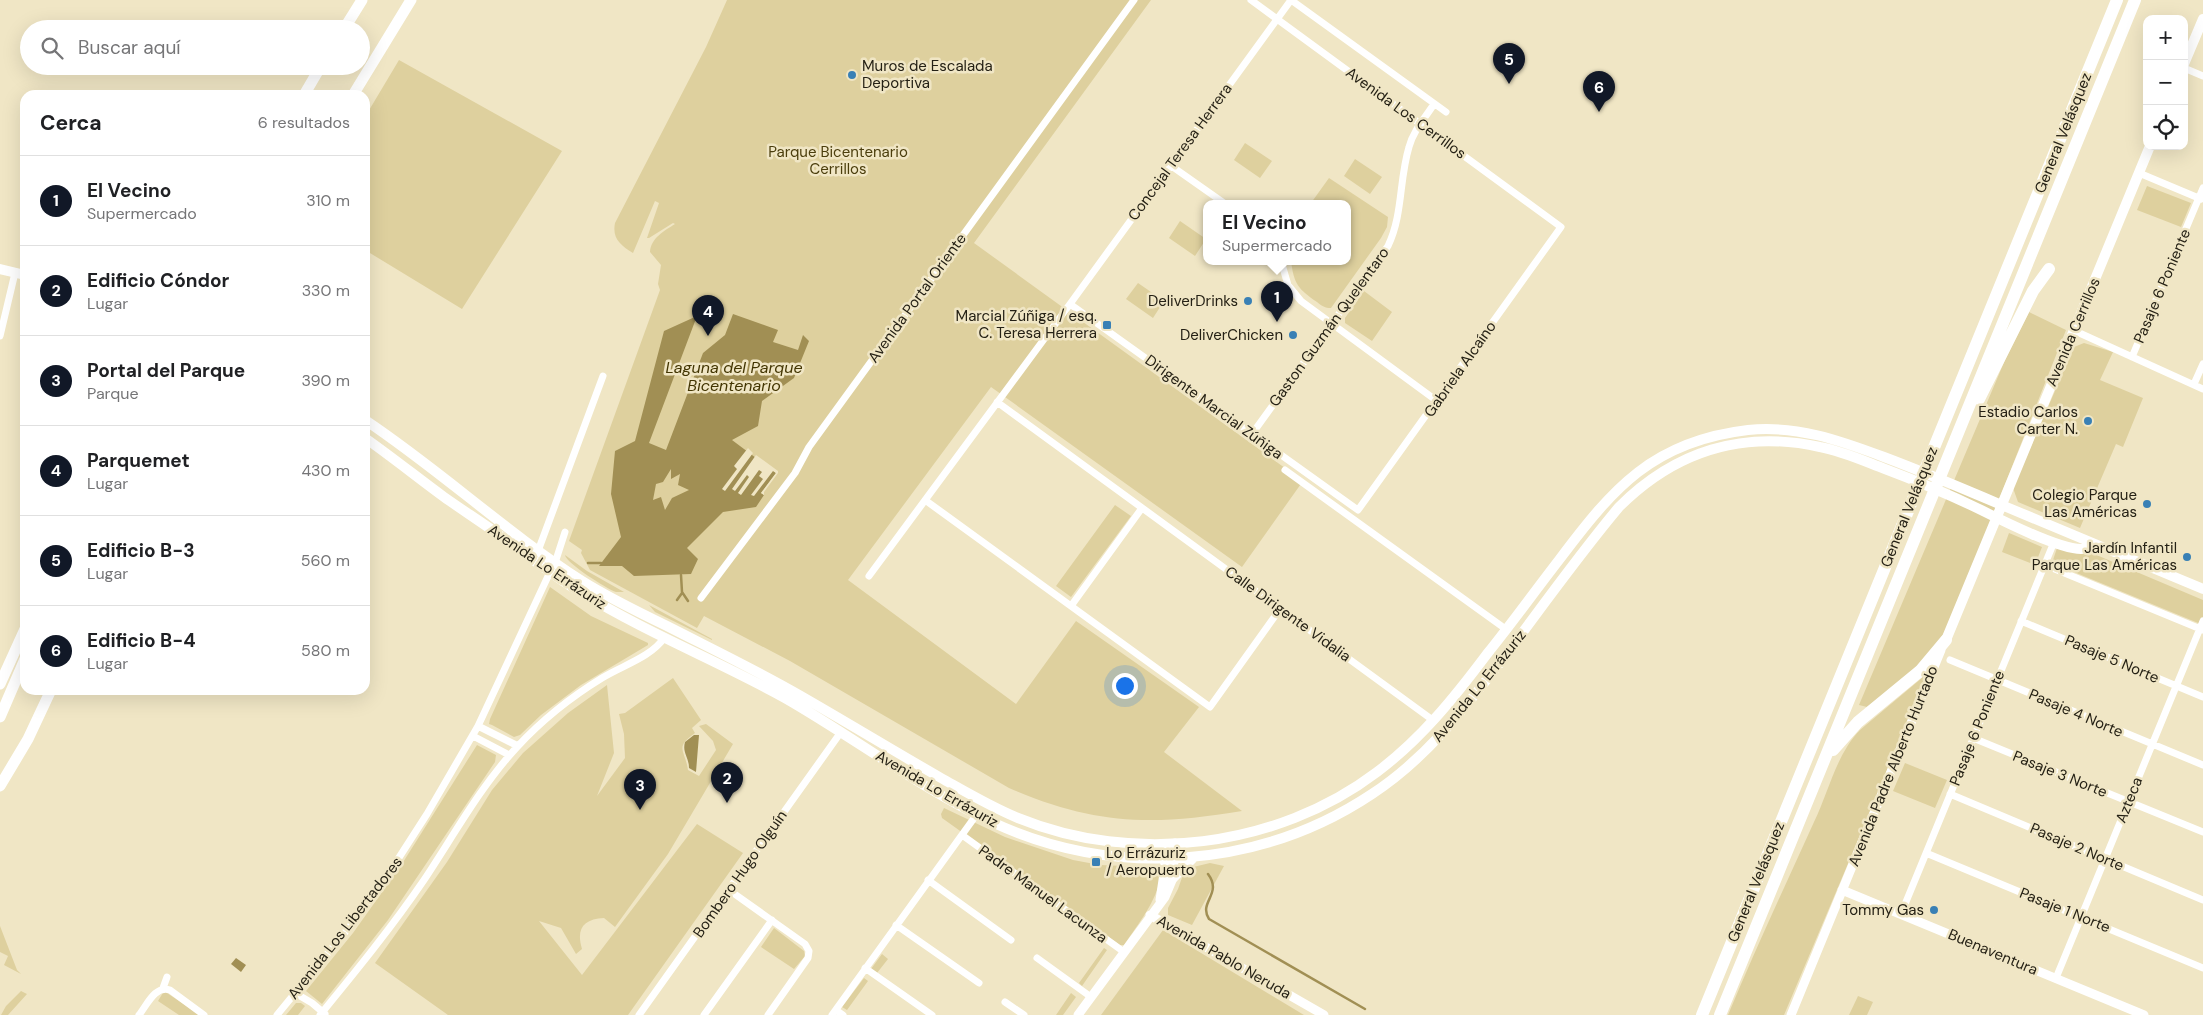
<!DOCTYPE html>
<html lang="es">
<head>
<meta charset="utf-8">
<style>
  :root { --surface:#fff; --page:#f2f2f2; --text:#202124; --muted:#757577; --line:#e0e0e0; --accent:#111827 }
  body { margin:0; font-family:"DM Sans",sans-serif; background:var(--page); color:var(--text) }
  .controls { position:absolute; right:15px; top:15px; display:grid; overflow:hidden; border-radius:10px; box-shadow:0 5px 20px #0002 }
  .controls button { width:45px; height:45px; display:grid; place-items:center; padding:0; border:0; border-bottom:1px solid var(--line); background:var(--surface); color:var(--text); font:25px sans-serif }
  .you { position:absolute; left:1124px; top:685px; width:18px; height:18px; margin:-12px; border:4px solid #fff; border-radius:50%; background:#1a73e8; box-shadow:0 0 0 8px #1a73e833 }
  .badge { display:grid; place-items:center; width:32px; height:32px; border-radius:50%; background:var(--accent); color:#fff; font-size:16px; font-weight:700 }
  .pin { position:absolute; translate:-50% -41px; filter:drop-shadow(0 1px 2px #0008) }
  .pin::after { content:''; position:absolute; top:26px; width:18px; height:15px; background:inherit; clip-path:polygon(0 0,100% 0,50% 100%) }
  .popup { position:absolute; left:1203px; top:200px; width:148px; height:65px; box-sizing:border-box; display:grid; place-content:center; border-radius:10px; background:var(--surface); filter:drop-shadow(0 1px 4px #0005); font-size:16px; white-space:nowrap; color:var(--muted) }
  .popup b { font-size:19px; color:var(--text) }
  .popup::after { content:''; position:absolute; left:50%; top:100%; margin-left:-10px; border:10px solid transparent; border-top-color:var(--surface) }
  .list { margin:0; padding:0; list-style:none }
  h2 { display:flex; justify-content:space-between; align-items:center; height:65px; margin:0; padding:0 20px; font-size:21px }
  h2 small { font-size:16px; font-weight:400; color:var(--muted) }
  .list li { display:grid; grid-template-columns:32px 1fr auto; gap:15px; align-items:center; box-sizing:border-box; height:90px; padding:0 20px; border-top:1px solid var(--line) }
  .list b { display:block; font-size:19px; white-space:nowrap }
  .list p { margin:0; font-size:16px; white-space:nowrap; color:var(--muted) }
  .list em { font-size:16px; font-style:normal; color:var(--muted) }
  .icon { flex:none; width:28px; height:28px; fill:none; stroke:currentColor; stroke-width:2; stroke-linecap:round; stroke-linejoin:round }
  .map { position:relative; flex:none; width:2203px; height:1015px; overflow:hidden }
  .search { position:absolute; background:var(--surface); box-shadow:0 5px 20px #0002; left:20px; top:20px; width:350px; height:55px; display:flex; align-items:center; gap:12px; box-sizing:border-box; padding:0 18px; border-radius:28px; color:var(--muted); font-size:19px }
  .panel { position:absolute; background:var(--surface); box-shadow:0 5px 20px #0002; left:20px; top:90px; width:350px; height:605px; border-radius:15px }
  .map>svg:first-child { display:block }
  .green { fill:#ded09e }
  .water { fill:#a18f54; fill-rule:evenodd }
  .pier { fill:#f0e6c5 }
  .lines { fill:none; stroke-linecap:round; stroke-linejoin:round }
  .stream { stroke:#a18f54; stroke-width:2.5 }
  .minor { stroke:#fff; stroke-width:7 }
  .tertiary { stroke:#fff; stroke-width:9 }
  .secondary { stroke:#fff; stroke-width:10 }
  .primary { stroke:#fff; stroke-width:11 }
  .motorway { stroke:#fff; stroke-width:12 }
  .poi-dot { fill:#3980b5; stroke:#f0e6c5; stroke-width:2 }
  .labels { text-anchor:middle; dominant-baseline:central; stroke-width:5; stroke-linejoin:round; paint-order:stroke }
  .poi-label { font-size:15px; fill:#252115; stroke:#f0e6c5; text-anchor:end }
  .street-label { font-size:15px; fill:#252115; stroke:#f0e6c5 }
  .park-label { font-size:15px; fill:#4b3e0d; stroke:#f0e6c5 }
  .water-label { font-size:16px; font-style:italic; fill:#423502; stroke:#f0e6c5 }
</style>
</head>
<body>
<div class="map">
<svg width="2203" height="1015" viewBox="0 0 2203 1015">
  <rect width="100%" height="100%" fill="#f0e6c5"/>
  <path class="green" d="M 727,0 L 1151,0 L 974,243 L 1303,481 L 1242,567 L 991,387 L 848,580 L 1016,704 L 1076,621 L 1199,707 L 1164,752 L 1242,811 C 1152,826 1094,825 1009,788 L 790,661 L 704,616 L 697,628 L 590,570 L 581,553 L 582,550 L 569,541 L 660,290 L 658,284 L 661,265 L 650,252 C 651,238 664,231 675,224 L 673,223 L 649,238 L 647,238 L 659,203 L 655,201 L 633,253 C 620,245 612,238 615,223 L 706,47 Z
    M 399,60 L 562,151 L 462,309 L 365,250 L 365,117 Z
    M 1245,143 L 1272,161 L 1260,178 L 1234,160 Z
    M 1355,159 L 1382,177 L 1370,194 L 1344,176 Z
    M 1329,178 L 1388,217 L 1387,227 L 1381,238 L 1331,308 C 1325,308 1322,306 1317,302 C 1298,289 1294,284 1291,261 L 1347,261 L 1347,203 L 1311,203 Z
    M 2147,186 L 2191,203 L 2181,227 L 2137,210 Z
    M 1180,221 L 1206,239 L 1195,256 L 1169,238 Z
    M 1138,283 L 1164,301 L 1153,318 L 1126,299 Z
    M 1364,291 L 1392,312 L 1372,341 L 1345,323 L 1345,318 Z
    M 2029,312 L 2066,330 L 1949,626 L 1923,663 L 1867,707 L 1859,705 L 2005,360 Z
    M 2084,343 L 2113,352 L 2100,380 L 2143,398 L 2123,447 L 2116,444 L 2080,528 L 2018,502 L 2013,488 L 2074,347 Z
    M 1115,505 L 1131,516 L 1071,597 L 1056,586 Z
    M 2009,533 L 2042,547 L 2035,565 L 2002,552 Z
    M 2057,548 L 2087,551 L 2203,600 L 2203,625 L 2052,563 Z
    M 565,555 L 587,571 L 624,592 C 623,592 617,592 616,592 C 607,589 566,563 565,555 Z
    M 550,587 L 591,616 L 648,643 L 648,645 L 581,685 L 541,715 L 520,735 L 514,737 L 492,725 L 489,724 L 490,719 Z
    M 649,605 L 712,639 L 712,640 L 655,612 Z
    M 1929,672 L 1784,1015 L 1728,1015 C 1755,950 1785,886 1814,822 C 1829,791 1836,755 1860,730 Z
    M 673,678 L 701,720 L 692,728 L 695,733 C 674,748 685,749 688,770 L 699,776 L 716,750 L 713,741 L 699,726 L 706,724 L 733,744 L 668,854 L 615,927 L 604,918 C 583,919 576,929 582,949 L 576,954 L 561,928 L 539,921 L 582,975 L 697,824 L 743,853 L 628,1015 L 448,1015 L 375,963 L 447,862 L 492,790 L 523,753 L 568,713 L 607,685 L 614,753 L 597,796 L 625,758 L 624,734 L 619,714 L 625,713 Z
    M 477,745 L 496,755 L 495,762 L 388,920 L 322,1004 L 306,991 L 353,933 L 400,867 Z
    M 1905,763 L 1947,780 L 1935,808 L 1893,791 Z
    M 944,808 L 1005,837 L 1073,860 L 1100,865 L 1150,867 L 1161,876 C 1156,902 1139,923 1124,945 L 1120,945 L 942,818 L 941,814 Z
    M 1210,863 L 1224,866 L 1192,925 L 1168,915 L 1168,908 L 1178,889 L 1185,869 Z
    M 0,926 L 17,970 L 21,974 L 4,965 L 8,956 L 0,952 Z
    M 774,928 L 804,951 L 805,956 L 794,969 L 761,947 Z
    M 1163,930 L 1304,1015 L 1101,1015 Z
    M 1104,948 L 1107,950 L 1082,986 L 1079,983 Z
    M 882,954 L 888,959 L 877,973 L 871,969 Z
    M 864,978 L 868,981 L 847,1010 L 842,1007 Z
    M 21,991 L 27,994 L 8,1015 L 1,1015 L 6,1006 Z
    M 164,991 L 200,1015 L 179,1015 L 158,1001 Z
    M 1071,993 L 1076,997 L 1063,1015 L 1056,1015 Z
    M 1858,996 L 1873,1002 L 1867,1015 L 1849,1015 Z
    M 296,1003 L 301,1003 L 305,1006 L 298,1015 L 286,1015 Z"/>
  <path class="water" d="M 733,314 L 778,330 L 773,342 L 798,350 L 803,335 L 809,341 L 794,378 L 762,401 L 758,426 L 732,440 L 776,473 L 761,493 L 764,495 L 756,507 L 723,512 L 687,548 L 698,559 L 691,574 L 634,576 L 622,566 L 599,566 L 621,537 L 611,494 L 615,451 L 635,441 L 664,331 L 697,316 L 649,443 L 666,450 L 703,353 L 725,335 ZM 671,469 L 671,479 L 680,474 L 678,485 L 689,490 L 672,498 L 665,510 L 661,497 L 653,500 L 656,484 L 663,482 Z
    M 694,735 L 699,735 L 696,772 L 689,768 C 689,757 682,753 685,742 Z
    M 236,958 L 246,965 L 241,972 L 231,964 Z"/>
  <path class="pier" d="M 748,448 L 753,453 L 725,491 L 722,489 L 737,469 L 734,466 Z
    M 756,455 L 778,471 L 778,473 L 764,492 L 764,495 L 761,493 L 776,473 L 773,471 L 754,496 L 751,495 L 763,479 L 759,476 L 762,472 L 759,470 L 741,495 L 738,493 L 749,477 L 747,475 L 735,491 L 732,489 Z"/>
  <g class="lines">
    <path class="stream" d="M 588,563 L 601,563
      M 681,575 L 682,592 L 688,601
      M 677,600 L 682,593
      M 1208,874 C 1223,894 1198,902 1209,919 L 1365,1009"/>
    <path class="minor" d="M 1291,0 L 1446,112
      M 2184,68 L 2203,76
      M 1170,165 L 1224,203
      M 2139,173 L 2201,199
      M 1281,261 L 1288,285 L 1301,301 L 1437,401
      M 1070,304 L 1358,510 L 1561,227 L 1251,0
      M 2075,331 L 2203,389
      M 0,336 L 15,273
      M 2132,357 L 2203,188
      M 2194,384 L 2203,364
      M 997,402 L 1434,721
      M 1252,434 L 1388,246 C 1403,215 1399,180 1409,147 C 1413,131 1425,118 1434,104
      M 1285,470 L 1507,630
      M 925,500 L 1210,707 L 1280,609
      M 538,551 L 603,376
      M 555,563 L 565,532
      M 2045,565 L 2203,630
      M 869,576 L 1070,304 L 1291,0
      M 701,598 L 795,473 L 809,447 L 1134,0
      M 1071,606 L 1142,508
      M 2021,621 L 2203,697
      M 1950,660 L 2203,765
      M 478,726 L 518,746
      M 473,736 L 509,755
      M 1973,738 L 2203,832
      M 1950,794 L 2203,900
      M 962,835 L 1124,952
      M 1926,853 L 2203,968
      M 928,880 L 1011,940
      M 729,890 L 805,944 L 809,951 L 808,958 L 768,1015
      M 1901,914 L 2054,542
      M 896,925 L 979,983
      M 1037,958 L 1091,997
      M 865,968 L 932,1015
      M 2056,978 L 2203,621
      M 163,988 L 167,977
      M 295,993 L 312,1003 L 325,1014
      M 1005,1002 L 1024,1015
      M 836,1010 L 843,1015
      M 139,1015 C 147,1005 155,985 170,990 L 204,1015
      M 277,1015 L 355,920 L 391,870 L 427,814 L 478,726 L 550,572
      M 320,1015 C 356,971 392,927 424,880 C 454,835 480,787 517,747 C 542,720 571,697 602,678 C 623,665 650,658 665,637
      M 639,1015 L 841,732
      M 704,1015 L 772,920
      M 832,1015 L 977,814"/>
    <path class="tertiary" d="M 1842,890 L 2144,1015
      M 1160,900 L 1165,867 L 1163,844
      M 1150,915 L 1324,1015
      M 1078,1015 L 1165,897 L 1173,878 L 1175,843
      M 1791,1015 L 1941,650"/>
    <path class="secondary" d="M 2184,64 L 2203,19
      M 0,269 L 25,275
      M 365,420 C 440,470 506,532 582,581 C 609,598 638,612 667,626 C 712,649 758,671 801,696 C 848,723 894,751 941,778 C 966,792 991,807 1018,818 C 1133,865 1277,848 1377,772 C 1421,739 1454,698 1487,654 C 1512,623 1535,591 1559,560 C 1613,488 1653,441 1748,430 C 1796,425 1839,440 1884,457 C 1924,472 1964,489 2004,506 C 2070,534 2137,561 2203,589
      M 365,438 C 392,457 418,478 444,497 C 461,509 478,520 495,532 C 524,552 551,575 582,593 C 647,633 718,661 785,698 C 855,738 921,789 994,823 C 1116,879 1261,868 1372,794 C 1424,760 1461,713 1499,664 C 1539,611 1577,557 1619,507 C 1675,451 1743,430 1820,447 C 1842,451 1864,461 1885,469 C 1917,481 1948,494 1979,509 C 2001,520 2058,549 2081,549 C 2087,549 2093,547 2099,546
      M 1946,640 L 2150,146
      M 1173,878 L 1193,858"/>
    <path class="primary" d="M 344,29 L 362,0
      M 304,95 L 321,66
      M 353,95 L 411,0
      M 0,684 L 25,629
      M 0,717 L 25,659
      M 0,786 L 28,739 L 51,690"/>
    <path class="motorway" d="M 1979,399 L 2033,291 L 2049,269
      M 1833,750 L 1858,722 L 1920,671 L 1946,640
      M 1702,1015 L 2117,0
      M 1720,1015 L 2135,0"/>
  </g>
  <g class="poi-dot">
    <circle cx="852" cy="75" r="5"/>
    <circle cx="1248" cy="301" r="5"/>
    <rect x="1102" y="320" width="10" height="10" rx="2.5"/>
    <circle cx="1293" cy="335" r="5"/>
    <circle cx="2088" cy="421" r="5"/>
    <circle cx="2147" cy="504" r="5"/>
    <circle cx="2187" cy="557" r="5"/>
    <rect x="1091" y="857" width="10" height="10" rx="2.5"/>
    <circle cx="1934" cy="910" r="5"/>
  </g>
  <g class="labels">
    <g class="poi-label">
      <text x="862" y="66" text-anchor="start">Muros de Escalada<tspan x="862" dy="17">Deportiva</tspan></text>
      <text x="1238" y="301">DeliverDrinks</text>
      <text x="1097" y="316">Marcial Zúñiga / esq.<tspan x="1097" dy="17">C. Teresa Herrera</tspan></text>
      <text x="1283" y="335">DeliverChicken</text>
      <text x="2078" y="412">Estadio Carlos<tspan x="2078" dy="17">Carter N.</tspan></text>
      <text x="2137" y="495">Colegio Parque<tspan x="2137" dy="17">Las Américas</tspan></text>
      <text x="2177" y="548">Jardín Infantil<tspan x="2177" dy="17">Parque Las Américas</tspan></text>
      <text x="1106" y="853" text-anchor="start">Lo Errázuriz<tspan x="1106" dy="17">/ Aeropuerto</tspan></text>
      <text x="1924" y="910">Tommy Gas</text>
    </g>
    <g class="street-label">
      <text transform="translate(1406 113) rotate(36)">Avenida Los Cerrillos</text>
      <text transform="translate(2063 133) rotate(-68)">General Velásquez</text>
      <text transform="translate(1180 152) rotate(-54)">Concejal Teresa Herrera</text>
      <text transform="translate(2162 286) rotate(-67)">Pasaje 6 Poniente</text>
      <text transform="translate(917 298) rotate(-54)">Avenida Portal Oriente</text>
      <text transform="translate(1329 327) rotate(-54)">Gaston Guzmán Quelentaro</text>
      <text transform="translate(2073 332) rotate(-67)">Avenida Cerrillos</text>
      <text transform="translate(1460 369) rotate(-55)">Gabriela Alcaíno</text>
      <text transform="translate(1214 407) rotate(36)">Dirigente Marcial Zúñiga</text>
      <text transform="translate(1909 507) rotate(-68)">General Velásquez</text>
      <text transform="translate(547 567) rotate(34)">Avenida Lo Errázuriz</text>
      <text transform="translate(1288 614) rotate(36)">Calle Dirigente Vidalia</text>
      <text transform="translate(2112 659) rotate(23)">Pasaje 5 Norte</text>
      <text transform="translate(1479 686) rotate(-51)">Avenida Lo Errázuriz</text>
      <text transform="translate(2076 713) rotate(23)">Pasaje 4 Norte</text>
      <text transform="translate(1977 728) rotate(-68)">Pasaje 6 Poniente</text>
      <text transform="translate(1893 766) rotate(-68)">Avenida Padre Alberto Hurtado</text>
      <text transform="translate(2060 774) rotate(22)">Pasaje 3 Norte</text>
      <text transform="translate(937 789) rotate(30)">Avenida Lo Errázuriz</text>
      <text transform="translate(2129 800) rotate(-68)">Azteca</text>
      <text transform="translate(2077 847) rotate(23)">Pasaje 2 Norte</text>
      <text transform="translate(740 874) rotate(-55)">Bombero Hugo Olguín</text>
      <text transform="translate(1756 882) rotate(-68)">General Velásquez</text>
      <text transform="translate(1043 894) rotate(36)">Padre Manuel Lacunza</text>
      <text transform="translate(2065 910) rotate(22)">Pasaje 1 Norte</text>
      <text transform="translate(345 928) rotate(-52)">Avenida Los Libertadores</text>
      <text transform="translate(1993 952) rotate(23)">Buenaventura</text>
      <text transform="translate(1224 957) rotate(30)">Avenida Pablo Neruda</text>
    </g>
    <g class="park-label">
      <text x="838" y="152">Parque Bicentenario<tspan x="838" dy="17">Cerrillos</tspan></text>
    </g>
    <g class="water-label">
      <text x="734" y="367">Laguna del Parque<tspan x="734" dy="18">Bicentenario</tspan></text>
    </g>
  </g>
</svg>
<div class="controls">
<button>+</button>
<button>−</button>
<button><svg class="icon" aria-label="locate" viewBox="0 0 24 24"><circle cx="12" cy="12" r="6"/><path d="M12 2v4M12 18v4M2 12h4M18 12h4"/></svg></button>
</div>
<div class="you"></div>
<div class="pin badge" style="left:1277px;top:322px">1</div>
<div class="popup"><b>El Vecino</b>Supermercado</div>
<div class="pin badge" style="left:727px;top:803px">2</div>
<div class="pin badge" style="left:640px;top:810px">3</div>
<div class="pin badge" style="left:708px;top:336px">4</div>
<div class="pin badge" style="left:1509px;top:84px">5</div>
<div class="pin badge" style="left:1599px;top:112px">6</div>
<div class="search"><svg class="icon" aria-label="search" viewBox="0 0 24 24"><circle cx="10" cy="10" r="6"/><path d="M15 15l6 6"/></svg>Buscar aquí</div>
<section class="panel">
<h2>Cerca<small>6 resultados</small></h2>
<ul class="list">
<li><span class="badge">1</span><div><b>El Vecino</b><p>Supermercado</p></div><em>310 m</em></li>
<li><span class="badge">2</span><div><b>Edificio Cóndor</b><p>Lugar</p></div><em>330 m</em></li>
<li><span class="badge">3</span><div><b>Portal del Parque</b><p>Parque</p></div><em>390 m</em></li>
<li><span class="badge">4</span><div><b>Parquemet</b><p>Lugar</p></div><em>430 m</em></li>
<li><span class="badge">5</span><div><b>Edificio B-3</b><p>Lugar</p></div><em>560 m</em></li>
<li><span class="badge">6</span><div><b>Edificio B-4</b><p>Lugar</p></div><em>580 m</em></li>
</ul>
</section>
</div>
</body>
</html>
